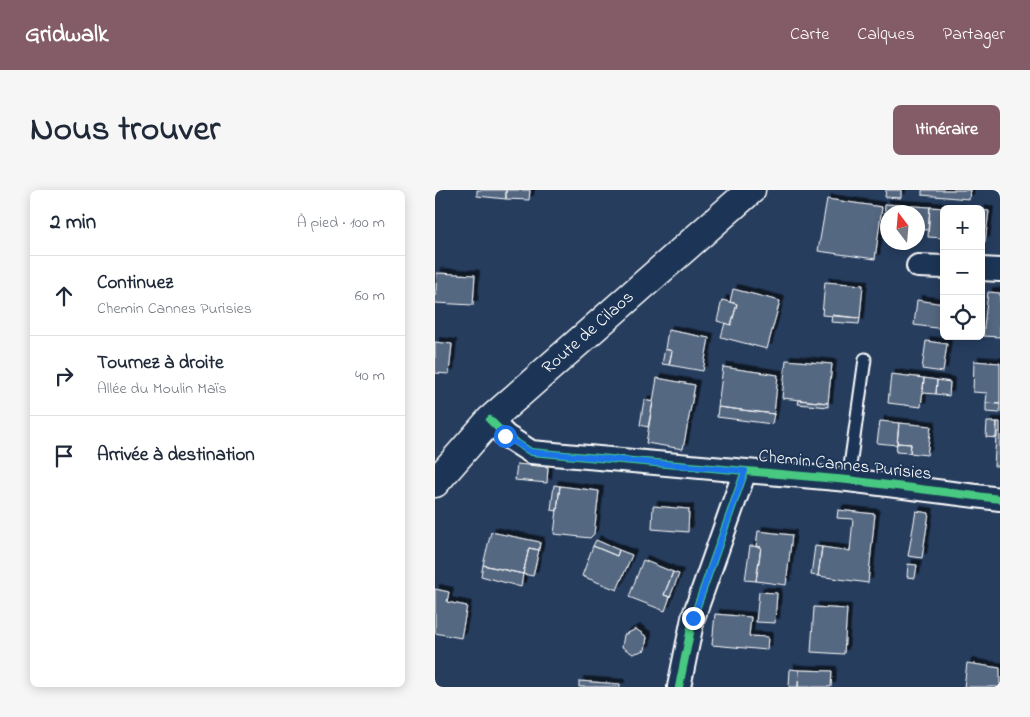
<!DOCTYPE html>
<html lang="fr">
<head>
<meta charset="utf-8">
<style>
  :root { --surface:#fff; --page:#f6f6f7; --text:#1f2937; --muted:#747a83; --line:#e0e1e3; --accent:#845c67 }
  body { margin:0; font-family:"Indie Flower",sans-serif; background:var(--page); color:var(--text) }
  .controls { position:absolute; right:15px; top:15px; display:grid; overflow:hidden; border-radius:8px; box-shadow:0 2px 12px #0003 }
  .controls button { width:45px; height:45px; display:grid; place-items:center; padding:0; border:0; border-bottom:1px solid var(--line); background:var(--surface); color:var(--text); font:25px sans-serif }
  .compass { position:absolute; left:445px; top:15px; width:45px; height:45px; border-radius:50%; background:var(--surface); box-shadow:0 2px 12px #0003; rotate:344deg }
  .stop { position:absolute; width:15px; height:15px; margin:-11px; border:4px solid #1a73e8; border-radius:50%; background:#fff }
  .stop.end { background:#1a73e8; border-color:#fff; box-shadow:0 1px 5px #0008 }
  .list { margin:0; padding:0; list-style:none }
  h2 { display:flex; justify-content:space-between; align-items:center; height:65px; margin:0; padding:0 20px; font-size:21px }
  h2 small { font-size:16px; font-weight:400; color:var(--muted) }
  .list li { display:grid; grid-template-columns:32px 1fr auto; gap:15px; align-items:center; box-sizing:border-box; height:80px; padding:0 20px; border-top:1px solid var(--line) }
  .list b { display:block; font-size:19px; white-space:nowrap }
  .list p { margin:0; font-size:16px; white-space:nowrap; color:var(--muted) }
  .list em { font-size:16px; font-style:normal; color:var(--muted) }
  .icon { flex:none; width:28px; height:28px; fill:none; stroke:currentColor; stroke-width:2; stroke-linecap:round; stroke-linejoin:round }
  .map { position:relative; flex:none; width:565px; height:497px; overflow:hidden; border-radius:8px }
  header { display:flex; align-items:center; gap:30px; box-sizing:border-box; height:70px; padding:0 25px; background:var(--accent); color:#fff }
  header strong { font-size:24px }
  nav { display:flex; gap:28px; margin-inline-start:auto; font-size:18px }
  .intro { display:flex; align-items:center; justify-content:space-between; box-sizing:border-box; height:120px; padding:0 30px }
  h1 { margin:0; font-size:35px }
  .button { padding:12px 22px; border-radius:8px; background:var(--accent); color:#fff; font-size:18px; font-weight:700 }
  main { display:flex; gap:30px; padding:0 30px }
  aside { flex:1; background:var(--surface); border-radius:8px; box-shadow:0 2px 12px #0003 }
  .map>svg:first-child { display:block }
  .building { fill:#556781; stroke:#fff; filter:url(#shadow) }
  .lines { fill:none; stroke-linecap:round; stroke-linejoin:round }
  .lane-casing { stroke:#fff; stroke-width:15 }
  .street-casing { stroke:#fff; stroke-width:26 }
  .secondary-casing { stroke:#fff; stroke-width:31 }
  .lane { stroke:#1d3557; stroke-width:11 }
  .street { stroke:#1d3557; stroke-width:22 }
  .secondary { stroke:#1d3557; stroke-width:28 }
  .cycleway-casing { stroke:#1d3557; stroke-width:11 }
  .cycleway { stroke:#46c982; stroke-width:8 }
  .route { stroke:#1a73e8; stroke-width:6 }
  .labels { text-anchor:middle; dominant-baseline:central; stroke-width:4; stroke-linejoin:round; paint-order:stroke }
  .street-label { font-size:18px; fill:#fff; stroke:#1d3557 }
</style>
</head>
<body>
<header>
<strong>Gridwalk</strong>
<nav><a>Carte</a><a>Calques</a><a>Partager</a></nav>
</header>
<div class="intro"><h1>Nous trouver</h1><a class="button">Itinéraire</a></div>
<main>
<aside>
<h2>2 min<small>À pied · 100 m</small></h2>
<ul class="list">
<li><svg class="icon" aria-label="ahead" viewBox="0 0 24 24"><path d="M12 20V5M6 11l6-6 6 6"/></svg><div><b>Continuez</b><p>Chemin Cannes Purisies</p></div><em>60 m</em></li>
<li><svg class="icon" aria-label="right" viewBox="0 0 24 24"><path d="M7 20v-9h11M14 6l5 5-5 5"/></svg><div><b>Tournez à droite</b><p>Allée du Moulin Maïs</p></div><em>40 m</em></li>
<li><svg class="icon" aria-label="arrive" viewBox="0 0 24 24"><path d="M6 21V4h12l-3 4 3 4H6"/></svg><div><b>Arrivée à destination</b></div></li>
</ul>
</aside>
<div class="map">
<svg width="565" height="497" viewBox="0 0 565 497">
  <defs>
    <filter id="shadow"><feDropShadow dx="4.5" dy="-4.5" stdDeviation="0" flood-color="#0009"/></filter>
  </defs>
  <rect width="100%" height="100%" fill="#263d5e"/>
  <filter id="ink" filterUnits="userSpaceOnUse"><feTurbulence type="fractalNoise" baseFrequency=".02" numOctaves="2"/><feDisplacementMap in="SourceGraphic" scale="10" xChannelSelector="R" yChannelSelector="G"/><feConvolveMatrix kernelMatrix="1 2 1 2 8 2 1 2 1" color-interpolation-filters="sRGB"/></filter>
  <g filter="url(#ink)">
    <path class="building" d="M 42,0 L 71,0 L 71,9 L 42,6 Z
      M 71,0 L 95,0 L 94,10 L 71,9 Z
      M 451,0 L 466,0 L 466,8 L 450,7 Z
      M 487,0 L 535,0 L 534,9 L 487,5 Z
      M 392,9 L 447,17 L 440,69 L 383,61 Z
      M 450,14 L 495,17 L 493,40 L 482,39 L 482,22 L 452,22 L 452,37 L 449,37 Z
      M 495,17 L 523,19 L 509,19 L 509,48 L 493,47 Z
      M 546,20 L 554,21 L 550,52 L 546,51 Z
      M 2,83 L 40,85 L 38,115 L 0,113 Z
      M 390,92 L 428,95 L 425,128 L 387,125 Z
      M 298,99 L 345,111 L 332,159 L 286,147 L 290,133 L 296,135 L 302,114 L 295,112 Z
      M 553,102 L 565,103 L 565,147 L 548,146 Z
      M 287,110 L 302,114 L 296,135 L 282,131 Z
      M 482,110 L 509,114 L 509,139 L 479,135 Z
      M 397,125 L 425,128 L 424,134 L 396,132 Z
      M 233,140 L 274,148 L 268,181 L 234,175 L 237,161 L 230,159 Z
      M 491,151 L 512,154 L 508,182 L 487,179 Z
      M 0,152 L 17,154 L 14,184 L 0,183 Z
      M 230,159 L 237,161 L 234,175 L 227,174 Z
      M 351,170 L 397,174 L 393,213 L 347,208 Z
      M 539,171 L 565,173 L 565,214 L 551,213 L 552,203 L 538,202 Z
      M 288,177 L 343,185 L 339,224 L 283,217 Z
      M 456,184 L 489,188 L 486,217 L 453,213 Z
      M 222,188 L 260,195 L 248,259 L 211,253 Z
      M 489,188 L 502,190 L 501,204 L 488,203 Z
      M 502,190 L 515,192 L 514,206 L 501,204 Z
      M 209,210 L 218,212 L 213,237 L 205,235 Z
      M 364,210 L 393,213 L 393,217 L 363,214 Z
      M 551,213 L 565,214 L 565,223 L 551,222 Z
      M 283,217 L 339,224 L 337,234 L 282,227 Z
      M 445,231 L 464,233 L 462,255 L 442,253 Z
      M 552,232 L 562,232 L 562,248 L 551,247 Z
      M 562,232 L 565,232 L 565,276 L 559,276 Z
      M 464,233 L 496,236 L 492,265 L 475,263 L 476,254 L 462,253 Z
      M 462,253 L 476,254 L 475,263 L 461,262 Z
      M 82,274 L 113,277 L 112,293 L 80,290 Z
      M 119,295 L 125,296 L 122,321 L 116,320 Z
      M 125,296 L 164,301 L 159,344 L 155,348 L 119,344 Z
      M 218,316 L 254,319 L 253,342 L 217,339 Z
      M 403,320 L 440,324 L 433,393 L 383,386 L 387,357 L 415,361 L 418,329 L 402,328 Z
      M 481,321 L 494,323 L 487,368 L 473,366 Z
      M 323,341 L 357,345 L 351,395 L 321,391 L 326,357 L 321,357 Z
      M 56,342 L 105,352 L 104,360 L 94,358 L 88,384 L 48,375 Z
      M 161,350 L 184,360 L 182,366 L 158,356 Z
      M 158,356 L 182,366 L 184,360 L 197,365 L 182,400 L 147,386 Z
      M 315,356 L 326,357 L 321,391 L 310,390 Z
      M 380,356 L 387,357 L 383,386 L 376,385 Z
      M 94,358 L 104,360 L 98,386 L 88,384 Z
      M 208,370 L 238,382 L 229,405 L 235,407 L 230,421 L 194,407 Z
      M 473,374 L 482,375 L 480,388 L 472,387 Z
      M 48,375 L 88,384 L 86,397 L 46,386 Z
      M 238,382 L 244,384 L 235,407 L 229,405 Z
      M 0,399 L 14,402 L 12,412 L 32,416 L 26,448 L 0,443 Z
      M 324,402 L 342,403 L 340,433 L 321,432 Z
      M 379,417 L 412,419 L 409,464 L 376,462 Z
      M 280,424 L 316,427 L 314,446 L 333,447 L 332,460 L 277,455 Z
      M 201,439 L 212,447 L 210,460 L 198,464 L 187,457 L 189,445 Z
      M 532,473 L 565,478 L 565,497 L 529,497 Z
      M 355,479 L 364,480 L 363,497 L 354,497 Z
      M 364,480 L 397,481 L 396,497 L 363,497 Z
      M 144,491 L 185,494 L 185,497 L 144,497 Z"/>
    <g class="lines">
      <g class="lane-casing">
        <path id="lane" d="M 413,290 L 430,169"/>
      </g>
      <g class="street-casing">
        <path id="street" d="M 483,76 L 509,77
          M 546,79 L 565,80
          M 55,230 L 71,246 L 96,262 L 413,290 L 565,309
          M 244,497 L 258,428 L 310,281"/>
      </g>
      <g class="secondary-casing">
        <g id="secondary">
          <path id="s1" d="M 0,293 L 55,230 L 316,0"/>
        </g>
      </g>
      <use href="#lane" class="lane"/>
      <use href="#street" class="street"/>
      <use href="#secondary" class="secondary"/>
      <g class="cycleway-casing">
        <path id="cycleway" d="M 55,230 L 71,246 L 96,262 L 413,290 L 565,309
          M 244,497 L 258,428 L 310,281"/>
      </g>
      <use href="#cycleway" class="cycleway"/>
    </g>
  </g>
  <g class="lines" filter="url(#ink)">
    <path class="route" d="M 70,246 L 96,262 L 310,281 L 258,428"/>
  </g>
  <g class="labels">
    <g class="street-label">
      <text stroke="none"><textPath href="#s1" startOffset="215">Route de Cilaos</textPath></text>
      <text transform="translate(410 276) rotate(6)">Chemin Cannes Purisies</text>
    </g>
  </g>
</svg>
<div class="controls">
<button>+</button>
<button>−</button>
<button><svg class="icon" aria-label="locate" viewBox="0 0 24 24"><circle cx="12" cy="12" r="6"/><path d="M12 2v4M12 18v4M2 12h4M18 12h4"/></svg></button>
</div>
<svg class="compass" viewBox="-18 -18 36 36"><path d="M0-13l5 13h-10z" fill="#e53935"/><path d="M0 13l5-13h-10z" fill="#747a83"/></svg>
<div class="stop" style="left:70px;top:246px"></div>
<div class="stop end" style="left:258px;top:428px"></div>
</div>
</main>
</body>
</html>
